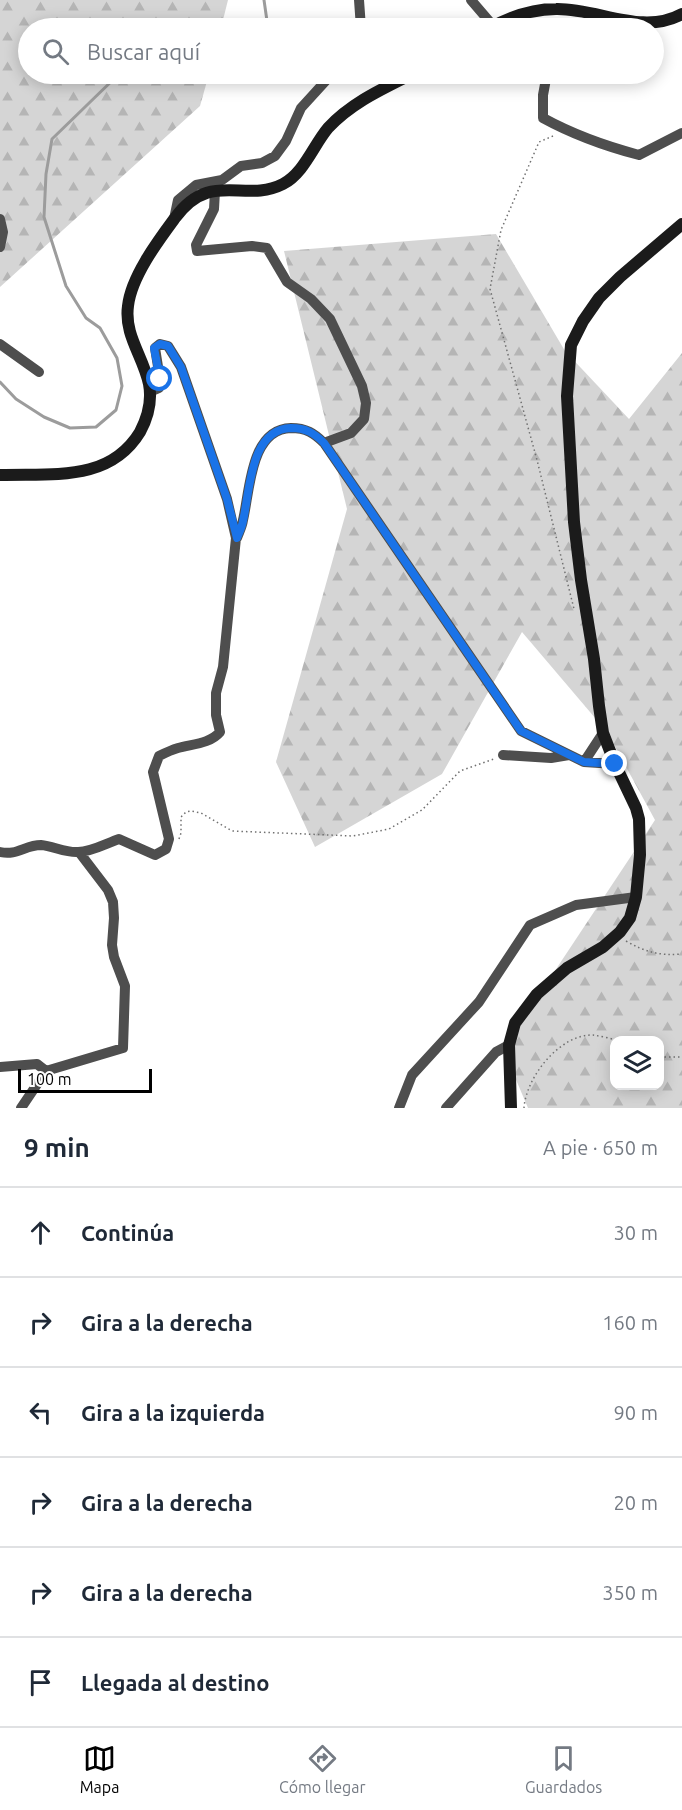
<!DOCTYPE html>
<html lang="es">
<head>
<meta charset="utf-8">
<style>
  :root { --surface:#fff; --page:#f2f2f3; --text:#1f2937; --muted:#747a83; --line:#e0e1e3; --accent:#000 }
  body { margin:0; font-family:Ubuntu,sans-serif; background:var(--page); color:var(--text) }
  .controls { position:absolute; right:18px; bottom:18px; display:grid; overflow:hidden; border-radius:12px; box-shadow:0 3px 15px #0003 }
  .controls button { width:54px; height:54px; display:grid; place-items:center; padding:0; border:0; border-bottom:2px solid var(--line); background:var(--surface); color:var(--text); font:30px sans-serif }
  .scale { position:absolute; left:18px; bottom:15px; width:134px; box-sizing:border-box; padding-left:6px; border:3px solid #000; border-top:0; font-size:16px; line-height:21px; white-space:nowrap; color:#000; -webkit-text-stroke:4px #fff; paint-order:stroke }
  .stop { position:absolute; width:18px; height:18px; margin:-14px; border:4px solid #1a73e8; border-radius:50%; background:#fff }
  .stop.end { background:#1a73e8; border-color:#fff; box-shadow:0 2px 6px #0008 }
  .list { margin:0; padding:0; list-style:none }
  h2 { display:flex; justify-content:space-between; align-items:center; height:78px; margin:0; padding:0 24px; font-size:26px }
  h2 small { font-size:20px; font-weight:400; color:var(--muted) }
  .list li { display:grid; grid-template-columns:39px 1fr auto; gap:18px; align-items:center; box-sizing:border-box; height:90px; padding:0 24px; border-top:2px solid var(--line) }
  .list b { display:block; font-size:22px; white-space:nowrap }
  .list em { font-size:20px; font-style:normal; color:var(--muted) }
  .icon { flex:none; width:33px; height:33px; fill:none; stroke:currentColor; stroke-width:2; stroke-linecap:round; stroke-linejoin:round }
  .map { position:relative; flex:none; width:682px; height:1108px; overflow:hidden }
  .search { position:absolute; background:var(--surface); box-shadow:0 3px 15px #0003; left:18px; right:18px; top:18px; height:66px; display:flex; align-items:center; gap:15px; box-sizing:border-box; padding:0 21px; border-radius:33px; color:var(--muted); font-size:22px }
  .sheet { height:618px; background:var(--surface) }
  nav { display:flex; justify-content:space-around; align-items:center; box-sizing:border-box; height:84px; border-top:2px solid var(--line); background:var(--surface); font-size:16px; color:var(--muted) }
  nav a { display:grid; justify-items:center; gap:3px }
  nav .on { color:var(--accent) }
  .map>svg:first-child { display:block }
  .forest { fill:url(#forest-firs); fill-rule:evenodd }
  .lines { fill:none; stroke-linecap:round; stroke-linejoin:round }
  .stream { stroke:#9c9c9c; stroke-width:3 }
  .path { stroke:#707070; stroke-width:1.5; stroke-dasharray:1.5 3; stroke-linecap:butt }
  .street { stroke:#4e4e4e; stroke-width:10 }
  .secondary { stroke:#1b1b1b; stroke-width:12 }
  .route { stroke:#1a73e8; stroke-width:8 }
</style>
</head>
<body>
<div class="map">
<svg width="682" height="1108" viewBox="0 0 682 1108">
  <defs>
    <pattern id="forest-firs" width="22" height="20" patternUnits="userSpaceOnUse" patternTransform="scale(1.5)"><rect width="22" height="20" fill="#d5d5d5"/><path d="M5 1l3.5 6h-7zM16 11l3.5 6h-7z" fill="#b5b5b5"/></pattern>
  </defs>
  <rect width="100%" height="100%" fill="#fff"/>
  <path class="forest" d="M 0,0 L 228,0 L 221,28 L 28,28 L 28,74 L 209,74 L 200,106 L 0,287 Z
    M 496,234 L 565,351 L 629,419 L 682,353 L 682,1108 L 528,1108 L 503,1049 L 655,820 L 607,732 L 522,632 L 442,774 L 315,847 L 276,762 L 347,509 L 284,251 ZM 614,1040 L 660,1040 L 660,1086 L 614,1086 Z"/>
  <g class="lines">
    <path class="stream" d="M 264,0 L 268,28
      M 0,382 L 16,399 L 44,417 L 70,428 L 96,427 L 116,410 L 122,386 L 117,358 L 100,328 L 86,318 L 66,286 L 44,217 L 46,174 L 52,139 L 119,74"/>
    <path class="path" d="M 553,136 L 539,142 L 501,230 L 490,289 L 537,460 L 574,609
      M 179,839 L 181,833 L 181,817 L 186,812 L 191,811 L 201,813 L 232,831 L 353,836 L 389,829 L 422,810 L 460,771 L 494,759
      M 626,941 C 645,952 660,956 682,954
      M 660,1057 L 682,1057
      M 524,1108 C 526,1077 560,1034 593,1035 C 600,1036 609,1038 616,1040"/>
    <path class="street" d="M 359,0 L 361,28
      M 471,0 L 495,28
      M 542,74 L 546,79 L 543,95 L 543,118 C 574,135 605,146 639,155 L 682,133
      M 215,191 L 214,209 L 196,245 L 197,251 L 252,246 L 267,248 L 287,282 L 311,299 L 330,319 L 362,386 L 366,403 L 364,419 L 351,433 L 324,443
      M 0,219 L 3,232 L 0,247
      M 174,219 L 178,200 L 196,185 L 222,180 L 241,166 L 262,163 L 275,156 L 286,141 L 301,108 L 332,74
      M 0,344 L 39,372
      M 237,538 C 239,532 242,527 243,520 C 250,491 250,429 291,428 C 306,428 314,433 324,443 L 521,731 L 584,762 L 615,764
      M 503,755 L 551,758 L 569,755
      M 584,762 L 603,733
      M 0,852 C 17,856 25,845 41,845 C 53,846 66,853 78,852 C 91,852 107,843 119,839 L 155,855 L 166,849 L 169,839 L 153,772 L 159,756 C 165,753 171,750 178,748 C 191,744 210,744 220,732 L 216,715 L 216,693 L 223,667 L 236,538 L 227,499 L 181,367 L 168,346 L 160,344 L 155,348 L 160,379 L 159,388 L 150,392
      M 0,1067 L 37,1064 L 46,1071
      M 21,1108 L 46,1071 L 123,1048 L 125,986 L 114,957 L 112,945 L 114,918 L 113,902 L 108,890 L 79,852
      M 399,1108 L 412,1075 L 479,1002 L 530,925 L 576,905 L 636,897
      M 446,1108 L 496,1052 L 509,1045"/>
    <path class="secondary" d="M 490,28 C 510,17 532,9 556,9 C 598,8 642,36 682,14
      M 0,475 C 51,473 109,483 140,432 C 148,417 152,400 149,384 C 143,356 124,335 128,306 C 131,277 158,241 175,218 C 211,169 244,204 283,184 C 304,173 313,146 328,128 C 351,103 382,89 412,74
      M 511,1108 L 509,1045 L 515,1023 L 537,994 L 567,968 L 603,947 L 620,932 L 630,918 L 636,897 L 640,855 L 639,819 L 636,808 L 615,764 L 603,733 L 599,706 L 594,659 L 581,580 L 574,522 L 567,396 L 571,345 L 583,321 L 599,298 L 620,277 L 682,224"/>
  </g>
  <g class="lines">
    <path class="route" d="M 160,379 L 154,348 L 160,344 L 168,346 L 181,367 L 227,499 L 237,538 C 239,533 242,527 243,521 C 250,491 250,429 291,428 C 306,428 314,433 324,443 L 521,731 L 584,762 L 615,764"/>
  </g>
</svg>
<div class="controls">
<button><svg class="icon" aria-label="layers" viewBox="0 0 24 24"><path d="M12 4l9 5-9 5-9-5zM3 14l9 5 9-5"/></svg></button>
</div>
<div class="scale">100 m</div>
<div class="stop" style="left:160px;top:379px"></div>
<div class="stop end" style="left:615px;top:764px"></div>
<div class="search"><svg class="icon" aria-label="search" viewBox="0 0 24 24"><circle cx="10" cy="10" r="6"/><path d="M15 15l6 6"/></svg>Buscar aquí</div>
</div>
<section class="sheet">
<h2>9 min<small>A pie · 650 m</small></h2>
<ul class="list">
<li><svg class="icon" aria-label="ahead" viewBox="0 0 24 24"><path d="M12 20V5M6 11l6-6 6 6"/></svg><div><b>Continúa</b></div><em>30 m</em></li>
<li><svg class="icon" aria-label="right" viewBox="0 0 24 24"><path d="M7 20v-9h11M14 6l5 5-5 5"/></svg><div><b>Gira a la derecha</b></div><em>160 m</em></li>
<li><svg class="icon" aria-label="left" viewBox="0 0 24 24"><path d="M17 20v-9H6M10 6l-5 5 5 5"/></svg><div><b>Gira a la izquierda</b></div><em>90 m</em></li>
<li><svg class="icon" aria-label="right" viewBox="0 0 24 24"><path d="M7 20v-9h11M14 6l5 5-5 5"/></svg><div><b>Gira a la derecha</b></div><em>20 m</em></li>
<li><svg class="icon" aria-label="right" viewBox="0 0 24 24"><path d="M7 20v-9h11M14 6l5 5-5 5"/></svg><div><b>Gira a la derecha</b></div><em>350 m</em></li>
<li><svg class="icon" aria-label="arrive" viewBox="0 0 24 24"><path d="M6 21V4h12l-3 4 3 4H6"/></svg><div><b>Llegada al destino</b></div></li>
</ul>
</section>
<nav>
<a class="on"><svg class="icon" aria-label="map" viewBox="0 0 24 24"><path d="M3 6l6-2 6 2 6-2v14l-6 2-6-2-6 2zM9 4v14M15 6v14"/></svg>Mapa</a>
<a><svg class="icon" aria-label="directions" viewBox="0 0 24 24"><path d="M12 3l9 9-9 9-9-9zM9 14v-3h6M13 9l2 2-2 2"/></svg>Cómo llegar</a>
<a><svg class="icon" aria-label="saved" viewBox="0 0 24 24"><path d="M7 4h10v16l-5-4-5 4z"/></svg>Guardados</a>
</nav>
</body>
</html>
